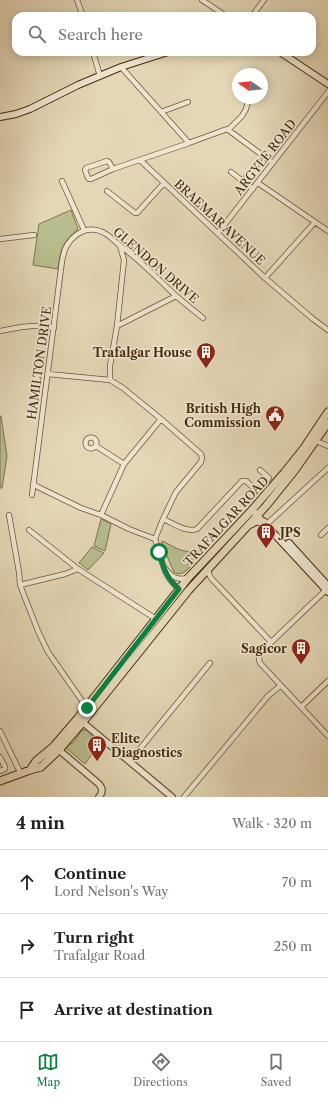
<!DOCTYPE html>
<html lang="en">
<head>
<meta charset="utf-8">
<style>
  :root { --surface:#fff; --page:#f6f6f6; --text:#202124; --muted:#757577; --line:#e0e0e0; --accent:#0b8043 }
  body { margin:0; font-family:"Libre Caslon Text",serif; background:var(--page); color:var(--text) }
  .compass { position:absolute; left:232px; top:68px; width:36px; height:36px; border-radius:50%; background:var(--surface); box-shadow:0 2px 10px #0003; rotate:284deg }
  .stop { position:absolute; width:12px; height:12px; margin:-9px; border:3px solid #0b8043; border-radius:50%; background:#fff }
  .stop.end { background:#0b8043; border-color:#fff; box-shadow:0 1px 4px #0008 }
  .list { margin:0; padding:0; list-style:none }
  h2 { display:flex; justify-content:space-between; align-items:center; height:52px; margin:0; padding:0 16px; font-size:17px }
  h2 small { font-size:13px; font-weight:400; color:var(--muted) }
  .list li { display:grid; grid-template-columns:26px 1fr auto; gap:12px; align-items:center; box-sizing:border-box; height:64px; padding:0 16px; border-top:1px solid var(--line) }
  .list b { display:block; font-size:15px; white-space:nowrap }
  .list p { margin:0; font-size:13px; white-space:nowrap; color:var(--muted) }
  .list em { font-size:13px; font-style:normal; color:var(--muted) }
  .icon { flex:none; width:22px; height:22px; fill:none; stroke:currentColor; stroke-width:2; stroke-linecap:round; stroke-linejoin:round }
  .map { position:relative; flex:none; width:328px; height:797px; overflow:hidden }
  .search { position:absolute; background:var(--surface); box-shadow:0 2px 10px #0003; left:12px; right:12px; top:12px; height:44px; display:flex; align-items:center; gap:10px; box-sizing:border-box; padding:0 14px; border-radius:12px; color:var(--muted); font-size:15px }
  .sheet { height:244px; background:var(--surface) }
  nav { display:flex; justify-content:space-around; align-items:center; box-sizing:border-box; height:56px; border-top:1px solid var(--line); background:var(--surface); font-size:11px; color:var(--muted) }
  nav a { display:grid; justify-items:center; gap:2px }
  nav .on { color:var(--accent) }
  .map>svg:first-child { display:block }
  .green { fill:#b7bd8c; stroke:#7e744d }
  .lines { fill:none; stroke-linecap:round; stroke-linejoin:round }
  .minor-casing { stroke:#6e5538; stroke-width:6 }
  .tertiary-casing { stroke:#6e5538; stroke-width:8 }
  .secondary-casing { stroke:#462a0e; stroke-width:8 }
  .primary-casing { stroke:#462a0e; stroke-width:9 }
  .minor { stroke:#ede5d0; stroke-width:4.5 }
  .tertiary { stroke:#ede5d0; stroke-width:5.5 }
  .secondary { stroke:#ede5d0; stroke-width:6 }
  .primary { stroke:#e4d7b6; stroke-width:7 }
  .route { stroke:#0b8043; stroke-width:5 }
  .labels { text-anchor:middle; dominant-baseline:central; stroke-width:3.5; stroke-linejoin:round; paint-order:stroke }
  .street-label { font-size:12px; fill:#462a0e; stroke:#ede5d0 }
  .poi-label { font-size:12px; font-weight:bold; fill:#462a0e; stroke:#ede5d0; text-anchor:end }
</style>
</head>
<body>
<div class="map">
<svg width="328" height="797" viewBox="0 0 328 797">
  <rect width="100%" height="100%" fill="#e4d7b6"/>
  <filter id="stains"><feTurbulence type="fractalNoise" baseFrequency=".005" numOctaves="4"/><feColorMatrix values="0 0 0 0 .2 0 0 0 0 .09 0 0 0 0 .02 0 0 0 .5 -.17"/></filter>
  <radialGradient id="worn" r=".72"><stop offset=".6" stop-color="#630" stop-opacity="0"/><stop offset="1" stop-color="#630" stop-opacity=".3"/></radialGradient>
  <path class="green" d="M 71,210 L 78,229 C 62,243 61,248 58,269 L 33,265 L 39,224 Z
    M 0,416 L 1,416 L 7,456 L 2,488 L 0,488 Z
    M 101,519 L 111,524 L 105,551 L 94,546 Z
    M 162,541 C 170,544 177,550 185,551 C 192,553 200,550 207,550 L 186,571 C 181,574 179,575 174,572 L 162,545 Z
    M 92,547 L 104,553 L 88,570 L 79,563 Z
    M 82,730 L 87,730 L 94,738 L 100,742 L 85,764 L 66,748 L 68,745 L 73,743 Z"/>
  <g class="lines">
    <g class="minor-casing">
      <path id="minor" d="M 77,0 L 83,16
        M 202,0 L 226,16
        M 252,16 L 264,0
        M 93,52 L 100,76
        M 121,67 L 189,143 L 227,129 L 273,163
        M 161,112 L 188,102
        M 228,130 L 242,116 L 246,109 L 249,98
        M 140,160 L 265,278 L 313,319 L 328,330
        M 113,169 L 109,162 L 107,161 L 86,168 L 85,170 L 88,178 L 89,179 L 91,179 L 113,169 L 189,143
        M 231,172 L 253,189
        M 62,181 L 84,230
        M 243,181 L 259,162
        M 258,183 L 328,231
        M 107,191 L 135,213 L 137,213 L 164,183
        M 218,233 L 328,92
        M 0,239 L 34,235
        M 265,278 L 315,222
        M 117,326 L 176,296
        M 0,331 C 18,328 35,323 54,328
        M 48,374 L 110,380 L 123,388 L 161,419 L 201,454 L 202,458 L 201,462 L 176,492 L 163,519 L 155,539
        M 110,380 L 110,366 L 117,326 L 124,260 L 120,246
        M85.5 443a5.5 5.5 0 1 1 11 0a5.5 5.5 0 1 1-11 0Z
        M 316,441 L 328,446
        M 96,446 L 124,464
        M 33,484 L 38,487 L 81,508 L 101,515 L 129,529 L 155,539
        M 32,495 L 62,261 C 63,257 64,252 65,249 C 72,235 85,226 100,231 C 111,235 113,241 122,247 C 141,261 157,278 174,294 C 183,302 193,310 203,318
        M 9,515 L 19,572 L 20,585 L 38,631 L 48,652 L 87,708
        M 101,515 L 124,464 L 161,419
        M 163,519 C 173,523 186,533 197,529 L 242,481 L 246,481 L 257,491 L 259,491 L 269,478 L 260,470
        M 269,522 L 328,468
        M 29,530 L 78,569 L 156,619
        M 321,535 L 328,528
        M 155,539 C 157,545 158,549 160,555 C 164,570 167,579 179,589
        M 165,568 C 171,576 177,581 187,578
        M 208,569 L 209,574 L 211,578 L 271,642
        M 20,585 L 65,574 L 78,569
        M 328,588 L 262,651 C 259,655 258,658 260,663 L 328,736
        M 301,707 L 328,681
        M 0,731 L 21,774
        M 0,757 L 5,767 L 5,769 L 0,771
        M 130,761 L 210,663
        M 184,797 L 268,696 L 280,686"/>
    </g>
    <g class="tertiary-casing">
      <path id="tertiary" d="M 80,720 L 172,797
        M 59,750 L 99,784 C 103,789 103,792 99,797"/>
    </g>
    <g class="secondary-casing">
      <path id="secondary" d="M 280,52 L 328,84
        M 0,117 L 16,114 L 30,109 L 78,85 L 121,67 L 168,52
        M 252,510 L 265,524 L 328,592
        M 289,543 L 328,586"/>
    </g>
    <g class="primary-casing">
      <path id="primary" d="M 251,524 L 256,521 L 264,522
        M 30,770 L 36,761 L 53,747 L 78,718 L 188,578 L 252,510 L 284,473 L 304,448 L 328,412
        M 0,781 L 30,770 L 41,767 L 59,750 L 83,722 L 188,591 L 266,506 L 295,470 L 328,423"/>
    </g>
    <use href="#minor" class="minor"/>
    <use href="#tertiary" class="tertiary"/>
    <use href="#secondary" class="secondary"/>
    <use href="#primary" class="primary"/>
  </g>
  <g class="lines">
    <path class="route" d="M 87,708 L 179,589 C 167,579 163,567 159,552"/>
  </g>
  <defs>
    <g id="building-pin" transform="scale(1)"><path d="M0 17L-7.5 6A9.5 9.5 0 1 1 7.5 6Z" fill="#8f2418" stroke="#ede5d0"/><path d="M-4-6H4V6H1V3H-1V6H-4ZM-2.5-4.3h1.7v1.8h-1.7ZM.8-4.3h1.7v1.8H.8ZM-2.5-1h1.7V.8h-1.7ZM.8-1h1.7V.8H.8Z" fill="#fff"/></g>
    <g id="civic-pin" transform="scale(1)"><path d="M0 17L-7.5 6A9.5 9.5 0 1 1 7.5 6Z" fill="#8f2418" stroke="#ede5d0"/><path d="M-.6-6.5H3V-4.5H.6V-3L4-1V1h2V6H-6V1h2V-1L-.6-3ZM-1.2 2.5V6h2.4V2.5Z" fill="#fff"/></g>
  </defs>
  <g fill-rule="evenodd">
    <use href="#building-pin" x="206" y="352"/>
    <use href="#civic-pin" x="275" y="415"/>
    <use href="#building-pin" x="266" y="532"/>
    <use href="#building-pin" x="301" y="648"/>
    <use href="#building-pin" x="97" y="745"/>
  </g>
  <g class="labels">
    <g class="street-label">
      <text transform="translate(265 157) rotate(-52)">ARGYLE ROAD</text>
      <text transform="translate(220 222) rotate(43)">BRAEMAR AVENUE</text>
      <text transform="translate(156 265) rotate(41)">GLENDON DRIVE</text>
      <text transform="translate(39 363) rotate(-82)">HAMILTON DRIVE</text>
      <text transform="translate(226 521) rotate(-47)">TRAFALGAR ROAD</text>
    </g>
    <g class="poi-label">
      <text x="192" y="352">Trafalgar House</text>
      <text x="261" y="408">British High<tspan x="261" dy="14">Commission</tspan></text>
      <text x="280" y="532" text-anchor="start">JPS</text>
      <text x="287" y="648">Sagicor</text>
      <text x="111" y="738" text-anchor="start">Elite<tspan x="111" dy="14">Diagnostics</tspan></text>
    </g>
  </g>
  <rect width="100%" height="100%" filter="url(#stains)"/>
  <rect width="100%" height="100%" fill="url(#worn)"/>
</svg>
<svg class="compass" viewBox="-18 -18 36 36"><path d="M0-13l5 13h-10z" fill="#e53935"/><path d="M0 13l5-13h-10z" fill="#757577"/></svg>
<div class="stop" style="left:159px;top:552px"></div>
<div class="stop end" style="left:87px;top:708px"></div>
<div class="search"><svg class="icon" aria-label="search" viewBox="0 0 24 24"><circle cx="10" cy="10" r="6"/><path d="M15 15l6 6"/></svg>Search here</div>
</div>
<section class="sheet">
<h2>4 min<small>Walk · 320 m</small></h2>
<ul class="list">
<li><svg class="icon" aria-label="ahead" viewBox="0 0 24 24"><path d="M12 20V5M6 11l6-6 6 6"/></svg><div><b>Continue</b><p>Lord Nelson's Way</p></div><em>70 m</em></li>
<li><svg class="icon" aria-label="right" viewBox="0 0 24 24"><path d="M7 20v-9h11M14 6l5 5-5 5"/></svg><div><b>Turn right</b><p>Trafalgar Road</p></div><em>250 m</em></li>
<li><svg class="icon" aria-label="arrive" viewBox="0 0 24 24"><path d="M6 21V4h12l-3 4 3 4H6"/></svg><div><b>Arrive at destination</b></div></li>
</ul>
</section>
<nav>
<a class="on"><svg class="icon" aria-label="map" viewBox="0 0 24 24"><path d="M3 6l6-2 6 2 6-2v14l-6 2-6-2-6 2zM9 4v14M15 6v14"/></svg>Map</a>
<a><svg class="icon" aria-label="directions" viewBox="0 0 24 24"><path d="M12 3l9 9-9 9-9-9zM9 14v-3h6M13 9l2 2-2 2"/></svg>Directions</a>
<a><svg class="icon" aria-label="saved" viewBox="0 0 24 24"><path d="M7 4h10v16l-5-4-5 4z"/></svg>Saved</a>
</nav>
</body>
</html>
